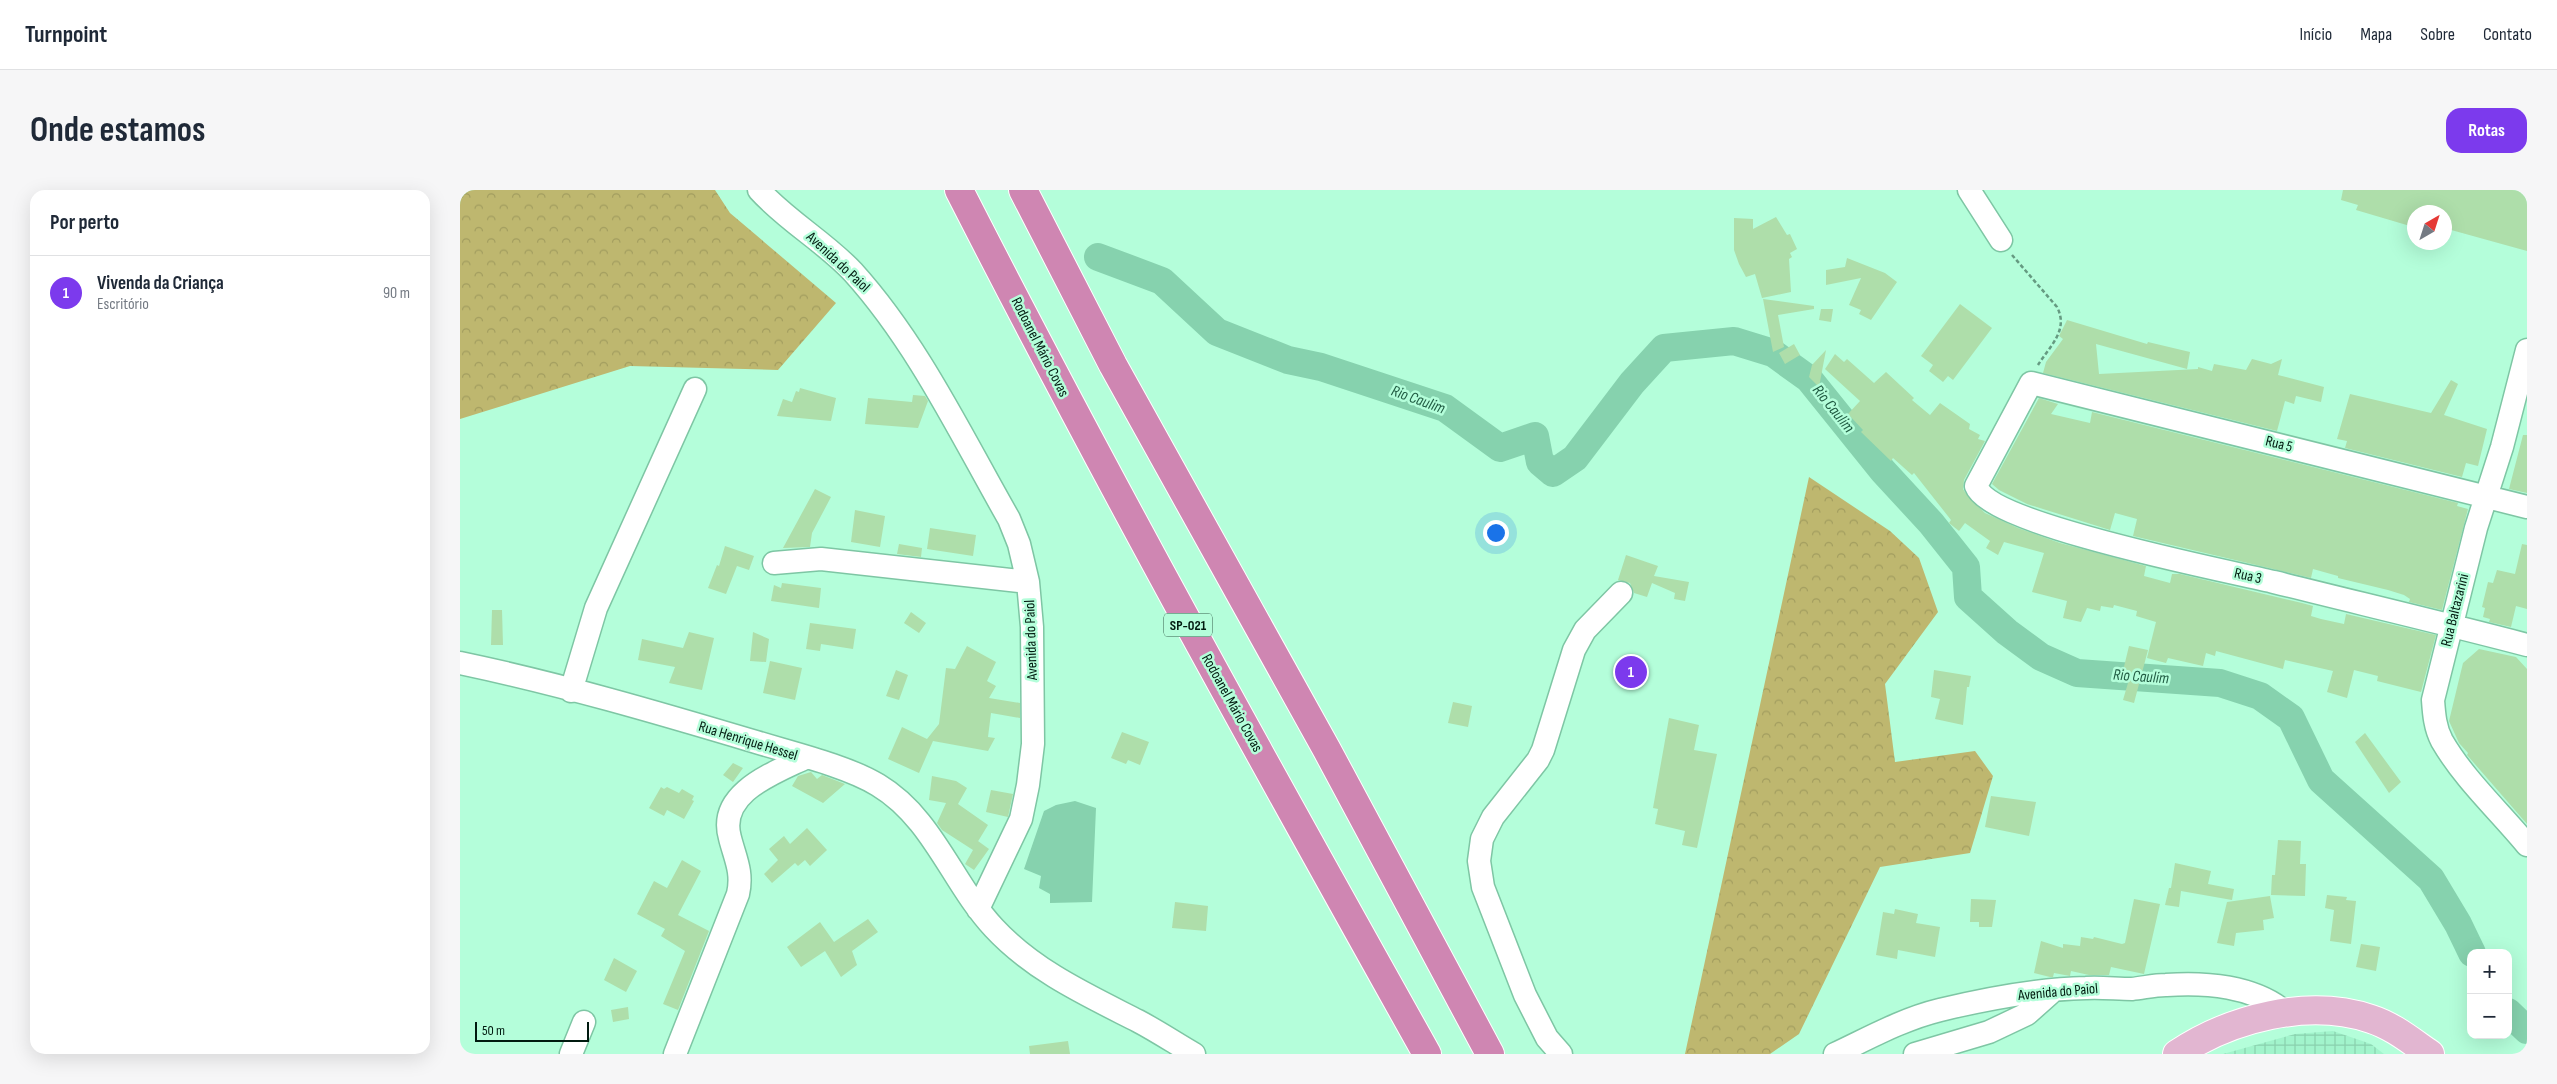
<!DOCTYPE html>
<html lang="pt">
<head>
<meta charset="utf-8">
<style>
  :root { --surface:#fff; --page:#f6f6f7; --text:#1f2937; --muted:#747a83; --line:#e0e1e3; --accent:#7c3aed }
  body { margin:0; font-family:"Sofia Sans Condensed",sans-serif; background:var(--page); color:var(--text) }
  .controls { position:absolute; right:15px; bottom:15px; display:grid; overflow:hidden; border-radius:10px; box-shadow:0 5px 20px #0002 }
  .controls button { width:45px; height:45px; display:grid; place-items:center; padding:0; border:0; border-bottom:1px solid var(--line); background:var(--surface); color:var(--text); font:25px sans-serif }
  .compass { position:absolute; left:1947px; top:15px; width:45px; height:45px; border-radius:50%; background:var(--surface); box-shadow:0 5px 20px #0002; rotate:39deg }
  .scale { position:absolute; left:15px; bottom:12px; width:114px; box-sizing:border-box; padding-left:5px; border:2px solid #001a0f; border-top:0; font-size:14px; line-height:18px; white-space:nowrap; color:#001a0f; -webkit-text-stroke:4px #b4feda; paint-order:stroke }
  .you { position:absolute; left:1035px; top:342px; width:18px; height:18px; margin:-12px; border:4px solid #fff; border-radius:50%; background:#1a73e8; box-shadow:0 0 0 8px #1a73e833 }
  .badge { display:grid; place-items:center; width:32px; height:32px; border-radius:50%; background:var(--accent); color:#fff; font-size:16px; font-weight:700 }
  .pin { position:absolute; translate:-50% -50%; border:2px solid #fff; box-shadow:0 1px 5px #0006 }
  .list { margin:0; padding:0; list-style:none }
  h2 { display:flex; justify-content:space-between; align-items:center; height:65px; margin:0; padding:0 20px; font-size:21px }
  h2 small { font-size:16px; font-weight:400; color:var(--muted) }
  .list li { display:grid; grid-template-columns:32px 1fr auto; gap:15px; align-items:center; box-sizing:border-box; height:75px; padding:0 20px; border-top:1px solid var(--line) }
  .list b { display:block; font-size:19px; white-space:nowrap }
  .list p { margin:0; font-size:16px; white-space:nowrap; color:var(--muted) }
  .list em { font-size:16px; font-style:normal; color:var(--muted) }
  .map { position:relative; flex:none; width:2067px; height:864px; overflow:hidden; border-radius:15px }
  header { display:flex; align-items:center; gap:30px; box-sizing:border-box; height:70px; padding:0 25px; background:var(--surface); border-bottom:1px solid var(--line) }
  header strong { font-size:24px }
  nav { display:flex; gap:28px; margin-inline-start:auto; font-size:18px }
  .intro { display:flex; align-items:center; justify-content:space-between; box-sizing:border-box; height:120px; padding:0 30px }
  h1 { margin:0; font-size:35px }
  .button { padding:12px 22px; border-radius:15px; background:var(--accent); color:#fff; font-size:18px; font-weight:700 }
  main { display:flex; gap:30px; padding:0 30px }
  aside { flex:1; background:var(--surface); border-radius:15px; box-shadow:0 5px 20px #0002 }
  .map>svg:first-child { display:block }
  .industrial { fill:url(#industrial-grid) }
  .forest { fill:url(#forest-crowns) }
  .water { fill:#86d2ae }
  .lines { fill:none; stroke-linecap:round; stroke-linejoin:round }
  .river { stroke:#86d2ae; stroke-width:28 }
  .building { fill:#aedeaa }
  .minor-casing { stroke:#7ec6a4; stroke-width:25 }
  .major-casing { stroke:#fff; stroke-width:30 }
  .highway-casing { stroke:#fff; stroke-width:30 }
  .path { stroke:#659a81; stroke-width:2.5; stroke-dasharray:4 2.5; stroke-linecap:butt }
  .minor { stroke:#fff; stroke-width:22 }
  .major { stroke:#e2b6d1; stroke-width:28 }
  .highway { stroke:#cf86b2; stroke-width:28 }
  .labels { text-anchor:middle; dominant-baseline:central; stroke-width:5; stroke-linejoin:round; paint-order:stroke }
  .shield { fill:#b4feda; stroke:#365e4c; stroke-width:1 }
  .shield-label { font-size:14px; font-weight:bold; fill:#001a0f }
  .street-label { font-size:15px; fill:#001a0f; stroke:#b4feda }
  .water-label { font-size:16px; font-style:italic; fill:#215c43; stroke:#b4feda }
</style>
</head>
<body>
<header>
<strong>Turnpoint</strong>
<nav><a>Início</a><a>Mapa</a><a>Sobre</a><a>Contato</a></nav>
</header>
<div class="intro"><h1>Onde estamos</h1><a class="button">Rotas</a></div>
<main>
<aside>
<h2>Por perto<small></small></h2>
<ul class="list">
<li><span class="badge">1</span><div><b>Vivenda da Criança</b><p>Escritório</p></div><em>90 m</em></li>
</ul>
</aside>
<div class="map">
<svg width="2067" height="864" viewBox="0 0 2067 864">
  <defs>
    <pattern id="industrial-grid" width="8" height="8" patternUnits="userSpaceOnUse" patternTransform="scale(1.25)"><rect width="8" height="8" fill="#a2f4cc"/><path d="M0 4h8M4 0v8" fill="none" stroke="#8ad1ae"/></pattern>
    <pattern id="forest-crowns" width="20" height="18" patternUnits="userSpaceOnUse" patternTransform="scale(1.25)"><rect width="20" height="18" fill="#beb76f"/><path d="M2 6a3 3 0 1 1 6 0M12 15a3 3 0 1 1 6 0" fill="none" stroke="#a29d5f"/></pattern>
  </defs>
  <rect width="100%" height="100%" fill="#b4feda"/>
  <path class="industrial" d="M 1873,841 L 1911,854 L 1924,864 L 1763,864 L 1835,844 Z"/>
  <path class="forest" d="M 0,0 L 255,0 L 270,23 L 376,113 L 318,180 L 170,176 L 0,229 Z
    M 1349,287 L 1430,341 L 1459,368 L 1478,422 L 1425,494 L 1435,572 L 1515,561 L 1533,586 L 1510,663 L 1420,677 L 1339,844 L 1310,864 L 1225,864 Z"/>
  <path class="water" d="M 615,611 L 636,618 L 632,712 L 590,713 L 590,704 L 579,698 L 581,686 L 564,679 L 584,621 L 596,615 Z"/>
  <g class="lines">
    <path class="river" d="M 638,67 L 702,91 L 757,142 L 828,170 L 861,177 L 985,218 L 1040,258 L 1075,246 L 1080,272 L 1093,283 L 1115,268 L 1172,193 L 1204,158 L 1274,151 L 1313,163 L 1349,189 L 1423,281 L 1471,333 L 1506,377 L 1508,407 L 1547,442 L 1581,467 L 1617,483 L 1760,493 L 1800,506 L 1831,528 L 1861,590 L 1971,689 L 1998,734 L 2012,763
      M 2048,822 L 2067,840"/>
  </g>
  <path class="building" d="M 1883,0 L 2067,0 L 2067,61 L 1984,38 L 1984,22 L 1954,22 L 1954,29 L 1952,28 L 1950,36 L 1896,20 L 1898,15 L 1881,10 Z
    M 1316,27 L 1327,45 L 1330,44 L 1337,59 L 1330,63 L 1332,67 L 1329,69 L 1331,102 L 1302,108 L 1295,84 L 1286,87 L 1279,74 L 1274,60 L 1274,28 L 1293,29 L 1293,39 Z
    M 1387,68 L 1425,83 L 1437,92 L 1411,130 L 1399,124 L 1401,120 L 1389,115 L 1401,88 L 1366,95 L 1366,80 L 1385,77 Z
    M 1303,109 L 1354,116 L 1354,119 L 1318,125 L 1324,157 L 1313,162 Z
    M 1500,114 L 1532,138 L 1493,190 L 1488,186 L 1483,192 L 1469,181 L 1473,175 L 1461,166 Z
    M 1361,119 L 1373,119 L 1371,132 L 1359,130 Z
    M 1607,130 L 1687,154 L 1688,152 L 1730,162 L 1727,179 L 1636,154 L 1639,184 L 1738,179 L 1738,177 L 1752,181 L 1754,174 L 1786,180 L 1792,169 L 1811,174 L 1822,169 L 1818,185 L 1864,197 L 1861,212 L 1836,206 L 1834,214 L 1825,211 L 1817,241 L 1583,183 L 1586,172 L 1603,149 L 1599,146 Z
    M 1334,154 L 1340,165 L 1325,174 L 1319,163 Z
    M 1366,160 L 1359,197 L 1349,187 L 1352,175 Z
    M 1375,164 L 1384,172 L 1387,169 L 1414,193 L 1426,182 L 1454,208 L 1452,210 L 1470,225 L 1480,213 L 1510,234 L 1509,239 L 1520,245 L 1518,249 L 1525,251 L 1504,290 L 1503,299 L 1507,305 L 1525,323 L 1558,338 L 1600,353 L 1686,376 L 1684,386 L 1710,393 L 1712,384 L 1720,384 L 1842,413 L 1853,416 L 1851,426 L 1861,429 L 1884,434 L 1886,424 L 1976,445 L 1961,502 L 1917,491 L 1918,486 L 1894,480 L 1887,508 L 1867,502 L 1873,481 L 1825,470 L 1823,479 L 1756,461 L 1755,466 L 1746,463 L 1743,476 L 1708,468 L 1706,473 L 1687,468 L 1696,432 L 1676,426 L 1677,421 L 1654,415 L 1653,418 L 1641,416 L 1640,421 L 1627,418 L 1621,432 L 1603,428 L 1607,411 L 1572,402 L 1584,363 L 1544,352 L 1538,365 L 1526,358 L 1530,351 L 1505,333 L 1499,341 L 1489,333 L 1491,330 L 1454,283 L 1452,285 L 1433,268 L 1431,271 L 1401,242 L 1403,240 L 1388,224 L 1400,211 L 1365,179 Z
    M 1991,190 L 1998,194 L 1984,225 L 2027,239 L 2018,276 L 2006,273 L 2002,287 L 1885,258 L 1887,251 L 1877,249 L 1890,204 L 1971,223 Z
    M 340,198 L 376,208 L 371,231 L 317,226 L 323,209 L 332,212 L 336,201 L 339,202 Z
    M 453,205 L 465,206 L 468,211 L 458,238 L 405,234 L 408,208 L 452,212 Z
    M 1579,208 L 1598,214 L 1591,224 L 1630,233 L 1632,222 L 1998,313 L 1997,316 L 2008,319 L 1982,420 L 1949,412 L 1950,409 L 1944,405 L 1928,400 L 1878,388 L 1878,386 L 1853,379 L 1851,388 L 1673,346 L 1677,329 L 1655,323 L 1650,340 L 1567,314 L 1539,300 L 1532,294 Z
    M 2063,245 L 2067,245 L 2067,303 L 2049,299 Z
    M 355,299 L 371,307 L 352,343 L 350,357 L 323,358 Z
    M 395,320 L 425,326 L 420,357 L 391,352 Z
    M 470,338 L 516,345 L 513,366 L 467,359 Z
    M 439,354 L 462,358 L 461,367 L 437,364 Z
    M 2062,354 L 2067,355 L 2067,419 L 2056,416 L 2051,437 L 2029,432 L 2030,429 L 2023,427 L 2025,418 L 2022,417 L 2028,392 L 2033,393 L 2037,380 L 2055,384 Z
    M 265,356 L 294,366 L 289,380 L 277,376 L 266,404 L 248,398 L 257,375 L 259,376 Z
    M 1166,365 L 1198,376 L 1194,386 L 1229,392 L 1225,411 L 1214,409 L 1215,403 L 1192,393 L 1187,407 L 1174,403 L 1170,393 L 1158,390 Z
    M 322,393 L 361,398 L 359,418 L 311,411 L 314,395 L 321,398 Z
    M 32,420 L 42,420 L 43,455 L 31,455 Z
    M 451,422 L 466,433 L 459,443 L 444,433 Z
    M 350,433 L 396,439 L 393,459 L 361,454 L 360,461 L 346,459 Z
    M 229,442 L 254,448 L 242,500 L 209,493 L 215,477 L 178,470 L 182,449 L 223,458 Z
    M 293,442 L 309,449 L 306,472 L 290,471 Z
    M 507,456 L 536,472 L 527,491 L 536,496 L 529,508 L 560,513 L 560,528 L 531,523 L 528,547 L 535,548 L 528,561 L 473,551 L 459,583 L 428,569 L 442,537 L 467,549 L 479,534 L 486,478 L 495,479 Z
    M 1669,456 L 1688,460 L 1674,513 L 1663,510 L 1670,486 L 1662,485 Z
    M 2019,459 L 2056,467 L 2067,479 L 2067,634 L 2007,565 L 2008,563 L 1999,553 L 1989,531 L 2003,473 Z
    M 310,471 L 342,478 L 335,510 L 303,503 Z
    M 436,480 L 448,485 L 439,510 L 426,506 Z
    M 1474,480 L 1511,486 L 1509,497 L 1507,497 L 1503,535 L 1475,529 L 1480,509 L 1471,507 Z
    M 993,512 L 1012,516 L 1008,537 L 988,533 Z
    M 1209,528 L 1239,535 L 1234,560 L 1257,564 L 1237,658 L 1222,655 L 1225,641 L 1195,634 L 1198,619 L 1193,618 Z
    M 662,542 L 689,552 L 680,575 L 668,570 L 666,574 L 651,568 Z
    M 1905,543 L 1941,592 L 1929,603 L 1895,552 Z
    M 273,573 L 283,578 L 273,592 L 263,585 Z
    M 351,582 L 357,589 L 362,585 L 385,594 L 363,613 L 332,596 L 338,586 Z
    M 472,586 L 496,591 L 507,598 L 498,614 L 528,635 L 517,653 L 518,651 L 529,659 L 514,680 L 505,674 L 513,660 L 482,640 L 477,633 L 486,613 L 469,610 Z
    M 201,597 L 204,599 L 207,597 L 219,603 L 222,599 L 234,606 L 232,610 L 234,611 L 224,629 L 207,620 L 204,626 L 189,618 Z
    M 531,600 L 553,604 L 548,627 L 526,622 Z
    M 1531,606 L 1576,612 L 1569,646 L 1525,637 Z
    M 347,638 L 367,660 L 350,676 L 345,670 L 338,676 L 335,673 L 312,693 L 304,684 L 318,670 L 309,659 L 324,646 L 330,654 Z
    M 1818,650 L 1841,651 L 1840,674 L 1846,674 L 1845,706 L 1811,705 L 1812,685 L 1815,685 Z
    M 222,670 L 241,681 L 218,725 L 249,741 L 218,820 L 203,814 L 225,761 L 201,746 L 205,739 L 177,724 L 194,691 L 207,698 Z
    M 1715,673 L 1751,681 L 1748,694 L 1774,699 L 1772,710 L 1721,701 L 1719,717 L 1705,715 L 1709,698 L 1711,698 Z
    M 1867,705 L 1887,707 L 1886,710 L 1896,711 L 1891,754 L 1870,751 L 1874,720 L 1865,718 Z
    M 1810,706 L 1814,728 L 1803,730 L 1804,740 L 1776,743 L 1774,756 L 1757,753 L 1767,712 Z
    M 1511,709 L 1536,710 L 1532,737 L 1519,737 L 1519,732 L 1510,732 Z
    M 1674,709 L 1700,714 L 1684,784 L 1651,777 L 1649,785 L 1629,785 L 1611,781 L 1610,786 L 1594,783 L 1593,787 L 1590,787 L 1574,783 L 1581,751 L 1603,758 L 1603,754 L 1620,756 L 1621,747 L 1633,749 L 1634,747 L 1662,754 L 1665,753 Z
    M 715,712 L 748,716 L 746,741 L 712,738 Z
    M 1435,719 L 1458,724 L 1456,733 L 1480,737 L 1475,767 L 1438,760 L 1437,769 L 1416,765 L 1423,722 L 1434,724 Z
    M 408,729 L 418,742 L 392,761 L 397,775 L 381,787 L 365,761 L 341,777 L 327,757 L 360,732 L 374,752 Z
    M 1901,754 L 1920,757 L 1916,781 L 1896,777 Z
    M 154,768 L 177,781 L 166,802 L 144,790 Z
    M 168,817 L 169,829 L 153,832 L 151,820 Z
    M 608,851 L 610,864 L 570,864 L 569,856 Z"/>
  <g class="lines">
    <g class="minor-casing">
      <path id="minor" d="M 299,0 C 327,31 365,52 393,82 C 458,154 501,245 549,329 L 559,354 L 568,392 L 572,437 L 573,554 L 568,595 L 561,629 L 518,719
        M 1509,0 L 1541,50
        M 2067,160 L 2042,257 L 2016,338 L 1973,510 C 1974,524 1975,538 1982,551 C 2004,589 2039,621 2067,655
        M 2067,317 L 1571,193 L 1516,296 C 1530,335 1768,381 1814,392 C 1898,413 1983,433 2067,455
        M 314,373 L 361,369 L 568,392
        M 0,473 C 100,494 199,523 296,552 C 332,563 387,576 418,595 C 473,628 492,693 534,738 C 574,781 627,805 678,831 C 697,841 715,853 734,864
        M 111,501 L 136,418 L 235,199
        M 111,864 L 124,832
        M 215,864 L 278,704 C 283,682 275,668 270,648 C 257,603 314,583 345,568
        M 1101,864 L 1087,848 L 1065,805 L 1023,697 L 1019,671 L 1022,649 L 1033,627 L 1078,570 L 1083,560 L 1114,460 L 1125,440 L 1161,403
        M 1375,864 C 1409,848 1443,829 1480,820 C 1525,809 1580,799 1626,798 C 1641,797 1657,799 1672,799 C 1683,798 1694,795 1706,795 C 1745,792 1794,796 1825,822
        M 1455,864 L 1529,842 L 1567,824 L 1594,800"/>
    </g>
    <g class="major-casing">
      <path id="major" d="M 1717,864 C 1771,828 1848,808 1911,829 C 1933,836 1951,851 1970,864"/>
    </g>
    <g class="highway-casing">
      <path id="highway" d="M 499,0 C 648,292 807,578 967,864
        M 563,0 L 653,175 L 867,560 L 1030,864"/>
    </g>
    <path class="path" d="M 1552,65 L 1597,117 C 1609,140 1590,156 1578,175"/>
    <use href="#minor" class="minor"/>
    <use href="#major" class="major"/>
    <use href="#highway" class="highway"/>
  </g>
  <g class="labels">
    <rect class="shield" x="704" y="423.5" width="48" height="23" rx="4"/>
    <g class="shield-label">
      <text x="728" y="435">SP-021</text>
    </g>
    <g class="street-label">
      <text transform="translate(378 72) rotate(43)">Avenida do Paiol</text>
      <text transform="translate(580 157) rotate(63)">Rodoanel Mário Covas</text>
      <text transform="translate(1819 254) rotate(14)">Rua 5</text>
      <text transform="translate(1788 386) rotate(13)">Rua 3</text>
      <text transform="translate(1995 420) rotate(-76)">Rua Baltazarini</text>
      <text transform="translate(571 450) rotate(-92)">Avenida do Paiol</text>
      <text transform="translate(772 513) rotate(61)">Rodoanel Mário Covas</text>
      <text transform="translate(288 551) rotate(17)">Rua Henrique Hessel</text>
      <text transform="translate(1598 802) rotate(-5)">Avenida do Paiol</text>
    </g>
    <g class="water-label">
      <text transform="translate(958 210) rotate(20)">Rio Caulim</text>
      <text transform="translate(1373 219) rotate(51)">Rio Caulim</text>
      <text transform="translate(1681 487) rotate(4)">Rio Caulim</text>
    </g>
  </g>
</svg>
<div class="controls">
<button>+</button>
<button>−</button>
</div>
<svg class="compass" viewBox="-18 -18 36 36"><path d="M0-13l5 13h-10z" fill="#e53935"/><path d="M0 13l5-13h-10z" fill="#747a83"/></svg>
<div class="scale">50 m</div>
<div class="you"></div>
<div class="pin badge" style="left:1171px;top:482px">1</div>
</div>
</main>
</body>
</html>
